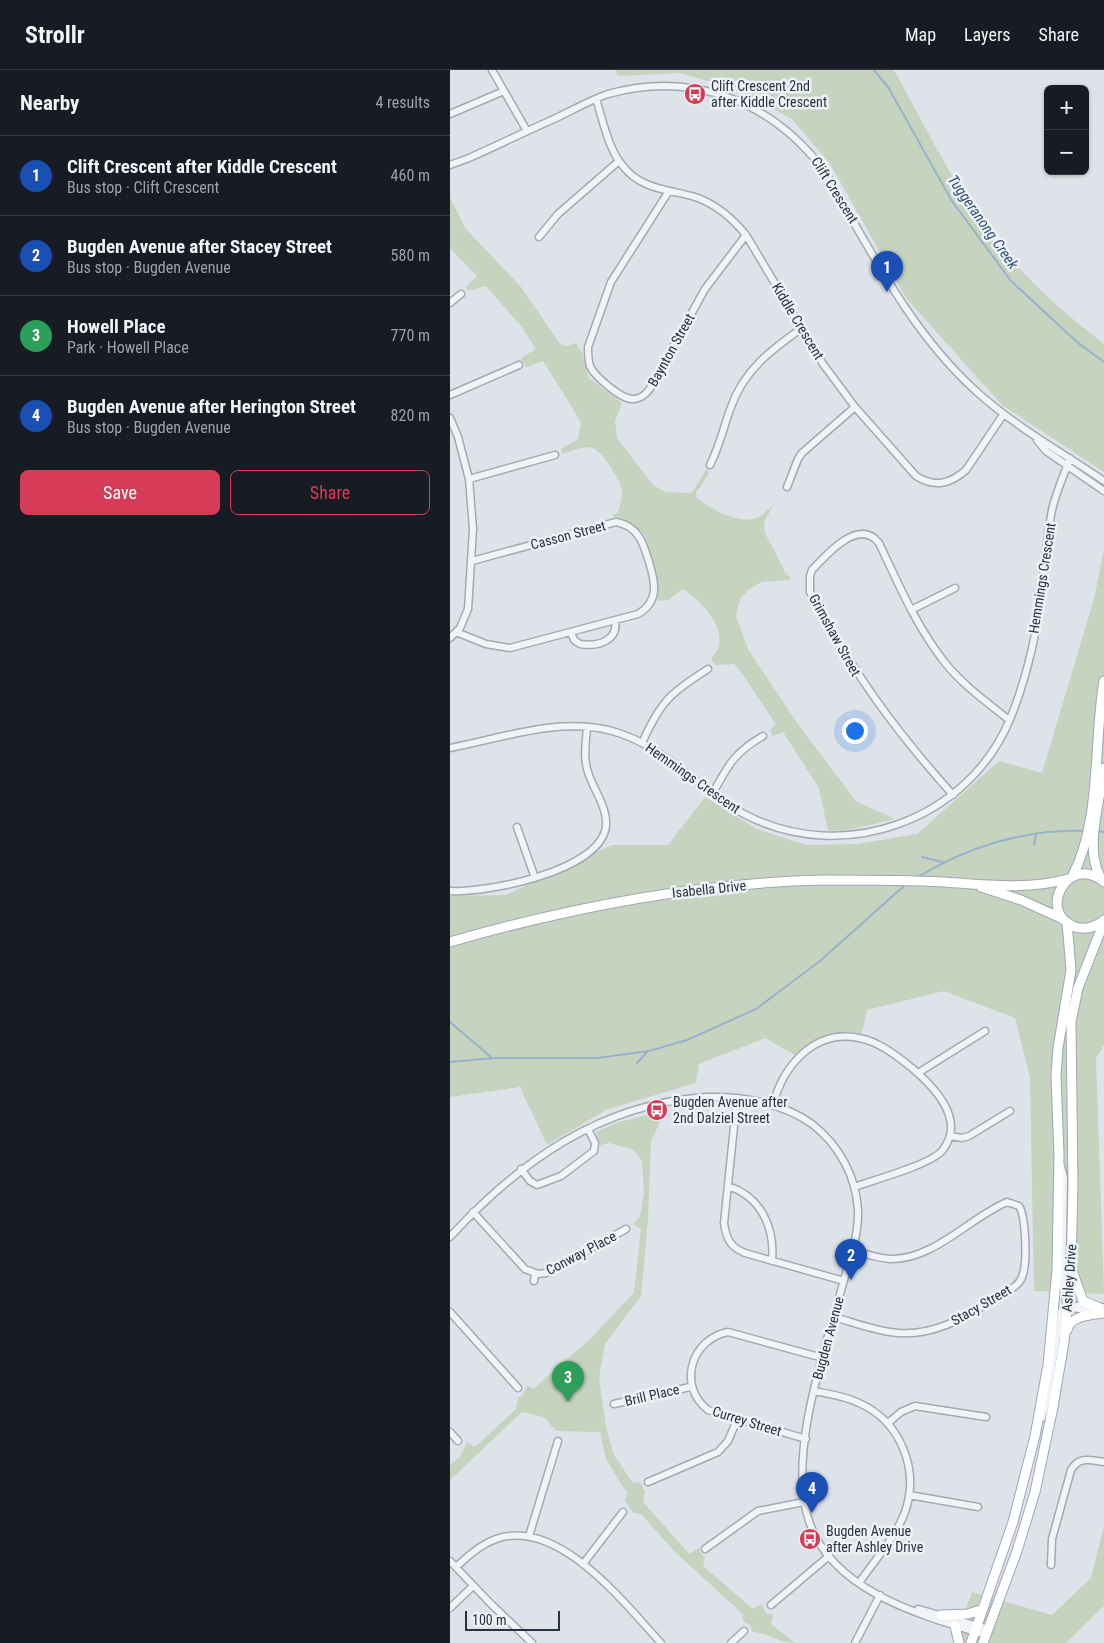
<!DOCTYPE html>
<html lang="en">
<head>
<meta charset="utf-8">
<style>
  :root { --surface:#171b24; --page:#242831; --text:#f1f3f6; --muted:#9ea1a6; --line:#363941; --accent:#d63c57 }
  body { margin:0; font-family:"Roboto Condensed",sans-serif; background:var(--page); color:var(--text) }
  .controls { position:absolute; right:15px; top:15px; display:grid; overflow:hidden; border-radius:8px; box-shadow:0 1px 4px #0004 }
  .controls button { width:45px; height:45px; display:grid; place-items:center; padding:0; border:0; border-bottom:1px solid var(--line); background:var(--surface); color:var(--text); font:25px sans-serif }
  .scale { position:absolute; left:15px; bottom:12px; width:95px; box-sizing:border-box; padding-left:5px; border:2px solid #273141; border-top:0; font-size:14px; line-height:18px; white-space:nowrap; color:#273141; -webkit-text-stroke:4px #eef2f6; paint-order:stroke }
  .you { position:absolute; left:404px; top:660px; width:18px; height:18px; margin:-12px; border:4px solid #fff; border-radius:50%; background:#1a73e8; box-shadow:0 0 0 8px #1a73e833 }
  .badge { display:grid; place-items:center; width:32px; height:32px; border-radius:50%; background:var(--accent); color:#fff; font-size:16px; font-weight:700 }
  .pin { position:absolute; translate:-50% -41px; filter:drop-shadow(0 1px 2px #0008) }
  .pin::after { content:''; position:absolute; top:26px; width:18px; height:15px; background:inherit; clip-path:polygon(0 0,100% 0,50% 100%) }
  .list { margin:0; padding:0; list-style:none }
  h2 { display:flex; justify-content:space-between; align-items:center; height:65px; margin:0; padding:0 20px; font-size:21px }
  h2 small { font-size:16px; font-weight:400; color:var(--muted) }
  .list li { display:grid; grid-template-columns:32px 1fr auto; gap:15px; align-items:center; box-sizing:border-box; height:80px; padding:0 20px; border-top:1px solid var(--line) }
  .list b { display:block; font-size:19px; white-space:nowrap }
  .list p { margin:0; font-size:16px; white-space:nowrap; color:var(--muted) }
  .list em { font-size:16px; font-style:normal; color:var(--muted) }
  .actions { display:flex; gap:10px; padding:15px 20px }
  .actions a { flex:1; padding:11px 0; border:1px solid var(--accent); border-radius:8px; text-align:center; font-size:18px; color:var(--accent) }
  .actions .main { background:var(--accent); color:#fff }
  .map { position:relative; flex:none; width:654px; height:1573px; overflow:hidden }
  header { display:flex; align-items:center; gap:30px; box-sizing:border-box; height:70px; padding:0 25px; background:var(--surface); border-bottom:1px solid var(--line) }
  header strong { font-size:24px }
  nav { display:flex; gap:28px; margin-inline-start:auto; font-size:18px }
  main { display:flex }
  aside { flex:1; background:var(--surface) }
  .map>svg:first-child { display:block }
  .green { fill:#c5d3bf }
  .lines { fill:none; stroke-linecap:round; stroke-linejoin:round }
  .stream { stroke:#97b2cb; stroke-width:2 }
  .minor-casing { stroke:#a3aab3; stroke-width:9 }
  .major-casing { stroke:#9da7b5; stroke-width:11 }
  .minor { stroke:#f1f3f7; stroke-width:6 }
  .major { stroke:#fff; stroke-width:9 }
  .labels { text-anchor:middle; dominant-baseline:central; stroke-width:5; stroke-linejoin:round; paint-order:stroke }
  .poi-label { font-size:14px; fill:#273141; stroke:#eef2f6; text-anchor:start }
  .street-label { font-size:14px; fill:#273141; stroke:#eef2f6 }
  .water-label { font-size:15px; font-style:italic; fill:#2e5177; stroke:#eef2f6 }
</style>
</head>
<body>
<header>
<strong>Strollr</strong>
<nav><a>Map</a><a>Layers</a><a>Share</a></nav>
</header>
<main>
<aside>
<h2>Nearby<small>4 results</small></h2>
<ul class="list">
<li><span class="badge" style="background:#1a4fb4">1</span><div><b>Clift Crescent after Kiddle Crescent</b><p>Bus stop · Clift Crescent</p></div><em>460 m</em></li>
<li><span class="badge" style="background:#1a4fb4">2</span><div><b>Bugden Avenue after Stacey Street</b><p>Bus stop · Bugden Avenue</p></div><em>580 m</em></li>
<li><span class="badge" style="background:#2e9e5b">3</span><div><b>Howell Place</b><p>Park · Howell Place</p></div><em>770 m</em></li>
<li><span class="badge" style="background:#1a4fb4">4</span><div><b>Bugden Avenue after Herington Street</b><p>Bus stop · Bugden Avenue</p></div><em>820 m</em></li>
</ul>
<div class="actions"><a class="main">Save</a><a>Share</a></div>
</aside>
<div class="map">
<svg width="654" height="1573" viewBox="0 0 654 1573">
  <rect width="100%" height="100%" fill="#dee3e9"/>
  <path class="green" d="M 165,0 L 444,0 C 476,58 506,120 547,172 C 577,211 615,244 654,274 L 654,402 L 552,335 L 456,228 L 379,92 L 341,48 L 279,17 L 230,3 L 168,6 Z
    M 0,127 L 15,158 L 71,217 L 110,274 L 116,276 L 126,273 L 132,283 L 139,308 L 172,333 L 165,351 L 167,368 L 203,415 L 216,422 L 242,423 L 257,398 L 259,404 L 246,423 L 247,428 C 261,439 290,456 309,447 C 314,444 320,438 324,434 L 314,452 L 315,463 L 336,504 L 340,507 L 340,510 L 312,512 L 298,520 L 290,529 L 286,546 L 298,579 L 350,657 L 406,731 L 445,749 L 403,759 L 378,761 L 369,718 L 333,662 L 323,666 L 320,661 L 325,653 L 291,602 L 284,594 L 265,595 L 261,589 C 263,585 268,580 269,576 C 274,554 249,529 233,519 L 218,530 L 205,531 L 208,511 L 194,464 L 180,452 L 162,446 L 168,442 C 170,436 173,425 172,419 C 169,408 151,378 139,377 C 130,377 121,381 113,384 L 111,379 L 128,369 L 131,352 L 93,291 L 76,297 L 71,288 L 86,279 L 70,255 L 36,216 L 18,221 L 16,217 L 27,206 L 0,178 Z
    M 654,479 L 654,975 L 646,988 L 654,1224 L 584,1221 L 580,1007 L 565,948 L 494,921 L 417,940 L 411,967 C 382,968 369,968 345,985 L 315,968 L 249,994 L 246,1013 L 158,1039 L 97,1075 L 70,1017 L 0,1027 L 0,826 L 56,825 L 162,775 L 218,775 L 255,727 L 307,759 L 356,775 L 407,774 L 467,764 L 549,691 L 592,703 L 644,529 Z
    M 216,1040 L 201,1071 L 198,1149 L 191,1226 L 155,1274 L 149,1308 L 156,1357 L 164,1385 L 183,1413 L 190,1412 L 195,1422 L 193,1432 L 239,1484 L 249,1478 L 250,1482 L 255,1487 L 253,1496 L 303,1539 L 312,1534 L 316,1544 L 323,1544 L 321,1554 L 345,1573 C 329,1573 319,1563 303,1562 L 300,1555 L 293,1551 L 293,1544 L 225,1482 L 191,1444 L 183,1443 L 175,1431 L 177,1423 L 156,1389 L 150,1362 L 106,1361 L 95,1348 L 72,1342 L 0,1410 L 0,1395 L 10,1387 L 17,1372 L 25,1377 L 66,1339 L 68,1327 L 73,1325 L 77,1315 L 83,1319 L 139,1270 L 184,1223 L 191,1159 L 184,1155 L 184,1152 L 190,1147 L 194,1122 L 192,1091 L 184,1080 L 159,1073 L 150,1075 L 146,1062 L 169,1052 Z
    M 654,1456 L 654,1536 L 616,1573 L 503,1573 L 522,1522 L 602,1545 L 641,1508 Z"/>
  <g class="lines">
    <path class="stream" d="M 424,0 L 438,17 L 502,131 L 561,211 L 627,272 L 654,292
      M 646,761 L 654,762
      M 584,775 L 586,765
      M 472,787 L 492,792
      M 468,807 C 517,777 575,759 634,761
      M 0,952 L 42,988
      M 0,992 L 44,988 L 147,988 L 199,981 L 237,970 L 306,939 L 370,891 L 455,815
      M 187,993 L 197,982"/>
    <g class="minor-casing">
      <path id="minor" d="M 42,0 L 77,61
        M 146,29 C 153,50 158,79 173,96 C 192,121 221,119 248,128 C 269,136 283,149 296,165 L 373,294 L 405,337 L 466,406 C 485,418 500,414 516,400 L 553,345
        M 0,44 L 54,21
        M 0,95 L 19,88 C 48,75 77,61 106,48 C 123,40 140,30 158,24 C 244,0 323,32 375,102 C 420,179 460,262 527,322 C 566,357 611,382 654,411
        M 219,121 L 161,212 L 138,277 C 138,283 138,290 140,296 C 144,306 172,330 183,329 C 190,329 195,325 199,320 L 255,219 L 296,165
        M 89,167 L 108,144 L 169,91
        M 0,233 L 11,224
        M 0,325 L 69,295
        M 0,348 L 8,367 L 19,409 L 23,459 L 18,539 L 10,558 L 0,568
        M 587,370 L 596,381 L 654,421
        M 260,395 C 271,373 273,358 281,337 C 294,300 321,280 352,258
        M 19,409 L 105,385
        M 337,417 L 348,389 L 352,383 L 405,337
        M 461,540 L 505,518
        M 6,562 L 36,574 L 60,578 L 188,544 C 210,531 205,512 199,492 C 193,472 188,456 166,452 L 22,491
        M 121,562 L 124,570 L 130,574 C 147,577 169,571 165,550
        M 192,673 C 211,631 220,623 258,599
        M 0,678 C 52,668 109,647 162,661 C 215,675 249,721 296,745 C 393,795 518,751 560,649 C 574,616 585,571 590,535 C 594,503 596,471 602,440 C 606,422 614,405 620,388
        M 263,723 C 278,695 285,682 313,666
        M 503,725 C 443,658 402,601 360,522 L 360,506 L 362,500 C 377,484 409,447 429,473 C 449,515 467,558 496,594 C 514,616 538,633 559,650
        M 67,757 L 85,808
        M 0,821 C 37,823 151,801 156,756 C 158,738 143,719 138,702 C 133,688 136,672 137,657
        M 468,1003 L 535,961
        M 287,1028 L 274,1153 C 276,1168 280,1177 295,1183 L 394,1211
        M 323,1035 C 333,996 364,959 409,968 C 428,971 447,986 462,998 C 476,1010 496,1029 500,1049 C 503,1060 499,1072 492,1081 C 479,1095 424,1110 404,1117
        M 500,1066 L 512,1068 L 519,1066 L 560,1041
        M 611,1096 L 614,1108 L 612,1217 L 618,1237 L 645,1242
        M 71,1099 L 80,1111 L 87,1115 L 111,1106 L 144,1081 L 145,1073 L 138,1059
        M 278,1116 C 311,1127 325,1157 322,1191
        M 23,1142 L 75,1199 L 88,1204 L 96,1203 L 176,1159
        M 0,1167 C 69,1092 151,1033 257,1027 C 292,1026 333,1033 362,1054 C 389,1075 406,1106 408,1140 C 409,1166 399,1192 392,1217 C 374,1282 336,1389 360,1454 C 385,1523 474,1546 536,1565
        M 84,1211 L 85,1204
        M 0,1242 L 68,1318
        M 384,1247 C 402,1252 421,1259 440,1262 C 487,1270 526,1240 564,1217 C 568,1214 572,1210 573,1204 C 577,1192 576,1147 569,1136 L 557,1132 C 519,1148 484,1190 440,1189 C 427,1188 415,1184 402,1180
        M 364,1321 C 379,1324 395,1326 409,1333 C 450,1351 470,1399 455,1442 C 446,1467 424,1491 409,1513
        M 164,1334 L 240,1317
        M 592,1348 L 596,1335 L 611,1241 C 624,1233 639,1236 654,1237
        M 438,1353 L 451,1342 L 465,1336 L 536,1347
        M 0,1362 L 8,1371
        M 356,1369 L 258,1340 C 227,1316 241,1269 278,1262 L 373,1288
        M 198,1412 L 268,1382 L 278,1371 L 287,1350
        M 459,1425 L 528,1437
        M 79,1466 L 108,1371
        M 255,1479 L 308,1441 L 354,1432
        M 0,1491 L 40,1533 L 82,1573
        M 133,1494 L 173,1442
        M 601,1495 L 602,1469 L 621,1400 C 629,1386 640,1390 654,1392
        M 6,1497 C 18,1486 30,1475 46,1469 C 108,1447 174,1533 211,1573
        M 321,1535 L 379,1486
        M 0,1538 L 23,1516
        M 468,1539 L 538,1559
        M 281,1573 L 294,1561
        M 405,1573 L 430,1525"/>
    </g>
    <g class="major-casing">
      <path id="major" d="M 622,807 C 652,750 643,674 654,611
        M 652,810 C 633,781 650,732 654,698
        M 654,812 C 618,782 586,843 625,857 C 636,860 646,857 654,850
        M 531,817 L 571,830 L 613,849
        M 0,872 C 121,837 246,813 373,810 C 413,810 454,810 494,812 C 536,815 577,820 618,809
        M 623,1203 L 633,1231 L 648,1237
        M 617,1260 C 621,1245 641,1245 654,1243
        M 491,1545 L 518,1544 L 533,1539
        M 505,1556 L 509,1573
        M 521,1573 L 563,1452 L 585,1366 L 598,1295 L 607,1200 L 609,1085 L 606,1006 L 608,978 L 621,900 L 617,852
        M 533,1573 L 567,1481 L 585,1422 L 603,1337 L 614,1272 L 621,1198 L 623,1115 L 621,952 L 628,918 L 654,852"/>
    </g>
    <use href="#minor" class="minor"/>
    <use href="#major" class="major"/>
  </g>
  <defs>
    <g id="bus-disc" transform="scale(1.125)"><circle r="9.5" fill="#d63c57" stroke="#eef2f6"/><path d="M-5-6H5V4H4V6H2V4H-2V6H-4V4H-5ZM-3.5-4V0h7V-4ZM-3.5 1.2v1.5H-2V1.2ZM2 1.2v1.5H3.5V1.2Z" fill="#fff"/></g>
  </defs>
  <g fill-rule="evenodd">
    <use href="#bus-disc" x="245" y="24"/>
    <use href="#bus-disc" x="207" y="1040"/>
    <use href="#bus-disc" x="360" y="1469"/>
  </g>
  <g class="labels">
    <g class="poi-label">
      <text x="261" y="16">Clift Crescent 2nd<tspan x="261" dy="16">after Kiddle Crescent</tspan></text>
      <text x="223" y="1032">Bugden Avenue after<tspan x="223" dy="16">2nd Dalziel Street</tspan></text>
      <text x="376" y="1461">Bugden Avenue<tspan x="376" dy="16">after Ashley Drive</tspan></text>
    </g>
    <g class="street-label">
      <text transform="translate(385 120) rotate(58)">Clift Crescent</text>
      <text transform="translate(348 251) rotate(59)">Kiddle Crescent</text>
      <text transform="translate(221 280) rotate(-61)">Baynton Street</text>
      <text transform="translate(118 465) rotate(-15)">Casson Street</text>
      <text transform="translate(592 508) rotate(-81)">Hemmings Crescent</text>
      <text transform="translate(385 565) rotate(61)">Grimshaw Street</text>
      <text transform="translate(243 708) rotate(35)">Hemmings Crescent</text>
      <text transform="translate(259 819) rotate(-6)">Isabella Drive</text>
      <text transform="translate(131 1183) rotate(-28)">Conway Place</text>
      <text transform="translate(619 1208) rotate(-86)">Ashley Drive</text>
      <text transform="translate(531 1235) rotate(-30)">Stacy Street</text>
      <text transform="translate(378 1268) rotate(-75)">Bugden Avenue</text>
      <text transform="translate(202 1325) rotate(-13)">Brill Place</text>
      <text transform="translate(297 1351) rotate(17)">Currey Street</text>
    </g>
    <g class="water-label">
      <text transform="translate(533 152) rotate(55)">Tuggeranong Creek</text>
    </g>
  </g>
</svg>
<div class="controls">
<button>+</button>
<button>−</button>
</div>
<div class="scale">100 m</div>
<div class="you"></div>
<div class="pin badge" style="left:437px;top:222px;background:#1a4fb4">1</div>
<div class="pin badge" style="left:401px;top:1210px;background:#1a4fb4">2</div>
<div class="pin badge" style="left:118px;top:1332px;background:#2e9e5b">3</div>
<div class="pin badge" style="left:362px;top:1443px;background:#1a4fb4">4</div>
</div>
</main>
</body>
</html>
